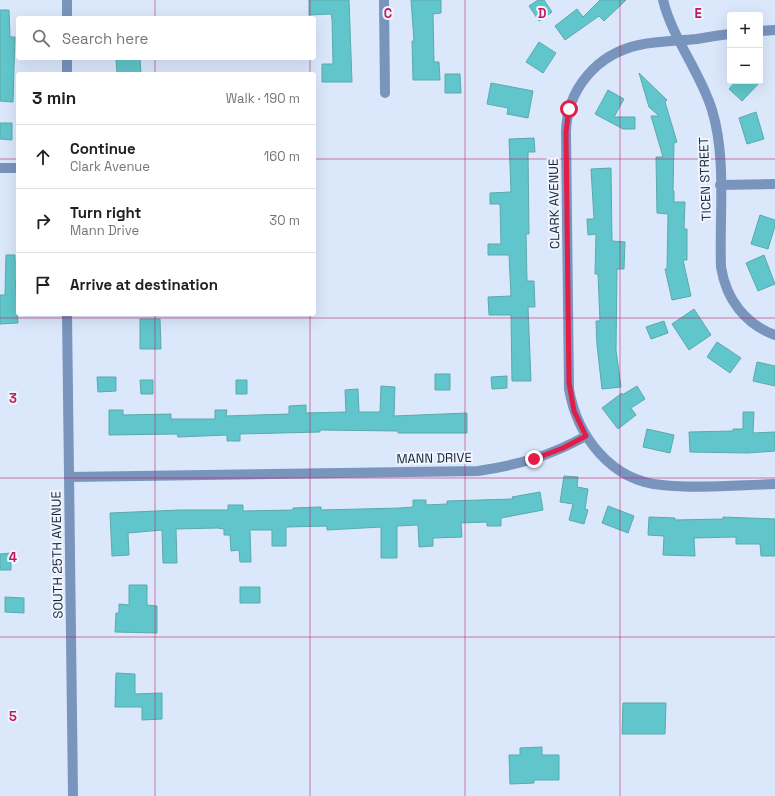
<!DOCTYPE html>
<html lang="en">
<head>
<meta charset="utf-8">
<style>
  :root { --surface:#fff; --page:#f6f6f6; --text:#202124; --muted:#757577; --line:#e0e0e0 }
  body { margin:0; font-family:"Space Grotesk",sans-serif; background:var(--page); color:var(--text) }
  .controls { position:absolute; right:12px; top:12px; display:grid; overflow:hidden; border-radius:4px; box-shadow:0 4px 16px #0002 }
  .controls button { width:36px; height:36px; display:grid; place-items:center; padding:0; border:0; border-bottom:1px solid var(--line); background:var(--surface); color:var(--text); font:20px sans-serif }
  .stop { position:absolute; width:12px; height:12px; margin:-9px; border:3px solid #e11d48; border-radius:50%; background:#fff }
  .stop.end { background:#e11d48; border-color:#fff; box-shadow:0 1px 4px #0008 }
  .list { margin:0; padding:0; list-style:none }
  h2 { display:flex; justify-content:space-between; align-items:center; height:52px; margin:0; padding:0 16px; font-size:17px }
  h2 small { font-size:13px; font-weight:400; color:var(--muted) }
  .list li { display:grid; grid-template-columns:26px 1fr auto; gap:12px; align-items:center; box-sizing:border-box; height:64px; padding:0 16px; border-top:1px solid var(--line) }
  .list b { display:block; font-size:15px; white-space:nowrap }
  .list p { margin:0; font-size:13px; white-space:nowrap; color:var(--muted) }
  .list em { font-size:13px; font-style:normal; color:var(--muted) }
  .icon { flex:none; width:22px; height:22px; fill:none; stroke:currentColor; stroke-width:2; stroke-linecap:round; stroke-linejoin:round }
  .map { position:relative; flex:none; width:775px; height:796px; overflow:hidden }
  .search { position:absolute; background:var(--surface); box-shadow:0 4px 16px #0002; left:16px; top:16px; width:300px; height:44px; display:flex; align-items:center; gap:10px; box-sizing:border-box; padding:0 14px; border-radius:4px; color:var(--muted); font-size:15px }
  .panel { position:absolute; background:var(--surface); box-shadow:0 4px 16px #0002; left:16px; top:72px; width:300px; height:244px; border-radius:4px }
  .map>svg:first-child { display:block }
  .building { fill:#60c6cb; stroke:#5ca9ac }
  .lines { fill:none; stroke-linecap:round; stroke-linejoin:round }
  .minor { stroke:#7994bd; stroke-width:10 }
  .route { stroke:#e11d48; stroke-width:5 }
  .grid { fill:none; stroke:#c2185b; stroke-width:1; stroke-opacity:0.55 }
  .labels { text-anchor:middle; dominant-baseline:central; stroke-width:4; stroke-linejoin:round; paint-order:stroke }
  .street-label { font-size:13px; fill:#162234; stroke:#eef5ff }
  .grid-label { font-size:13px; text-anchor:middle; font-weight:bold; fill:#c2185b; stroke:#eef5ff; stroke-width:4; stroke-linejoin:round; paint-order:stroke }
</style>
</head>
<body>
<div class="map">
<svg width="775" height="796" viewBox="0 0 775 796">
  <rect width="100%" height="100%" fill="#dbe8fc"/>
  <path class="building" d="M 309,0 L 349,0 L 352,82 L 322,82 L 322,64 L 333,64 L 332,19 L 331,14 L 309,15 Z
    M 411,0 L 441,0 L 441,13 L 433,14 L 434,62 L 439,62 L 440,80 L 413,80 L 412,41 L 414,41 Z
    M 538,0 L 544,0 L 552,12 L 539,21 L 529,6 Z
    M 600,0 L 626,0 L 604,21 L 599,16 L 565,40 L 555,26 L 577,9 L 583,17 Z
    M 0,10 L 9,10 L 10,37 L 15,37 L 13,102 L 0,101 Z
    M 539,42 L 556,53 L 543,73 L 526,62 Z
    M 116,58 L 140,58 L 141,74 L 117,74 Z
    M 639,73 L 667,100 L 665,102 L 677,142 L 674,143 L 673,191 L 674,191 L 674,202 L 685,202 L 684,229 L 687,229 L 687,260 L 683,260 L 691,296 L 672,300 L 665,269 L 667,269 L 668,214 L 657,213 L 656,157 L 663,157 L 651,116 L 659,116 L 649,107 Z
    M 445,74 L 460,74 L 461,93 L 445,93 Z
    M 736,81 L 761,81 L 742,101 L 729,89 Z
    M 491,83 L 533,91 L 528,118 L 507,114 L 508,108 L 487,104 Z
    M 608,90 L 624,99 L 614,117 L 635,117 L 635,129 L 623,129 L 595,114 Z
    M 756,112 L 764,139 L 747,144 L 739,118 Z
    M 0,123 L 12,123 L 12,140 L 0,139 Z
    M 534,138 L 535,152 L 528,152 L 529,234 L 526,234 L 527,281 L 534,281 L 535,307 L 528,307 L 531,381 L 512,381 L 511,315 L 489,315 L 488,297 L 511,296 L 509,255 L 488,255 L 488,244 L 501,244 L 500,204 L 490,204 L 490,193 L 511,192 L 509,139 Z
    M 611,168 L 612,241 L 625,242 L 624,269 L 617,269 L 616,350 L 621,387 L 602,389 L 597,345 L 596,321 L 600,321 L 598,274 L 595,274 L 596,234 L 588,235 L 587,219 L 594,219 L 591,169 Z
    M 760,215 L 775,220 L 775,226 L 768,249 L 751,244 Z
    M 6,255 L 15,255 L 15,261 L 18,261 L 18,276 L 15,276 L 18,323 L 0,324 L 0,295 L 5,295 Z
    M 764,255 L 775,284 L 758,291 L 746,263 Z
    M 694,309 L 711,335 L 689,350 L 672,324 Z
    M 140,319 L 160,319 L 161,349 L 140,349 Z
    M 664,321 L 668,333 L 651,339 L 646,327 Z
    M 717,342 L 741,358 L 730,373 L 707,357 Z
    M 757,362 L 775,366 L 775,386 L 753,381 Z
    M 435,374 L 450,374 L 450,390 L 435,390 Z
    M 507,376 L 507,388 L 492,389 L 491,377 Z
    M 97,377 L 116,377 L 116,391 L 98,392 Z
    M 140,380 L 153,380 L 153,394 L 141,394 Z
    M 236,380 L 247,380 L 247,394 L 236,394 Z
    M 381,386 L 395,387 L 394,416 L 467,413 L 467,433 L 398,433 L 398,431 L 320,430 L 320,432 L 240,434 L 240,441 L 227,441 L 227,435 L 178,437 L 177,434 L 109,435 L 109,410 L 123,410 L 123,415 L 171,414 L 171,419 L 215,419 L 215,410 L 227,410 L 226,416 L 289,414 L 289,406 L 306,405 L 306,413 L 346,412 L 345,390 L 358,389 L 359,412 L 380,412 Z
    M 637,386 L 645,399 L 631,408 L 636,415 L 618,429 L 602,408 L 622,393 L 622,395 Z
    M 743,412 L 754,412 L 753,433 L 775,432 L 775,451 L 748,453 L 690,452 L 689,432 L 733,431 L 733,429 L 743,429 Z
    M 647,429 L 674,435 L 670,453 L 643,447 Z
    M 564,476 L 578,477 L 577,487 L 588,489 L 585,509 L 588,510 L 584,524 L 569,520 L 573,504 L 560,502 Z
    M 540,492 L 543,510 L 501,518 L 501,526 L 487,526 L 487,522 L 461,523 L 462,537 L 433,538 L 433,546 L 419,547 L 418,525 L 397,526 L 397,558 L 381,558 L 381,527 L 327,530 L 327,526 L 286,527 L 286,546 L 272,546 L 272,530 L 250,530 L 251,562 L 240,562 L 239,550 L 231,551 L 230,535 L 224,535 L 224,529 L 217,528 L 176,529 L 177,563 L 163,563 L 162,530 L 128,533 L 129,555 L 112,556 L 110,513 L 180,510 L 228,510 L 228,505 L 243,505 L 243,511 L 293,510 L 293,508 L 321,507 L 321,510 L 400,508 L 413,507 L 413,500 L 426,500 L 426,505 L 447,504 L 447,501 L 513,499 L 512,497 Z
    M 608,506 L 634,516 L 628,533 L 602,523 Z
    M 649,517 L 675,518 L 675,520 L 723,519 L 723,517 L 775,519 L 775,556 L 761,556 L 760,544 L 736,544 L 736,537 L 694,538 L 695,556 L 663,555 L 664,536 L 648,535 Z
    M 11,553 L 11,570 L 0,570 L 0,554 Z
    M 129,585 L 147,585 L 147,605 L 157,606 L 157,633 L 115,632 L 116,613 L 119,613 L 119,604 L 129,605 Z
    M 240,587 L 260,587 L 260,603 L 240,603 Z
    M 5,597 L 24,598 L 24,613 L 5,612 Z
    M 116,673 L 135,674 L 135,694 L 162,693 L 162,719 L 142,720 L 142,707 L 115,707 Z
    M 623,703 L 666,703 L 665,734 L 622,734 Z
    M 542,747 L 542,755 L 559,755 L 559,780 L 534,780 L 534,783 L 510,784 L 509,755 L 520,755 L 520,748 Z"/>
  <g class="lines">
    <path class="minor" d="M 384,0 L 385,93
      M 663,0 C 673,40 700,71 712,110 C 727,159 719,217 721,267 C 726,299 745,324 775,335
      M 67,18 L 67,0
      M 760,31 L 775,30
      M 730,34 C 719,35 708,37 697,39 C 678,41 657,41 639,45 C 597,54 567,89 566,132 L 569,389 C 577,436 611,481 662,485 C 698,489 738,485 775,484
      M 67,74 L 67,58
      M 0,168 L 18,168
      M 720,185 L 775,184
      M 67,314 L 73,796
      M 69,477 L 478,471 C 518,465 550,456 586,436"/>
  </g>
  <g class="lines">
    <path class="route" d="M 534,459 L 563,448 L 586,436 L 574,411 L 569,383 L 566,132 L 569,109"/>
  </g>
  <path class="grid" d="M 155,0 L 155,18M 310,0 L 310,18M 465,0 L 465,796M 620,0 L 620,796M 155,58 L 155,74M 310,58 L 310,74M 0,159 L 18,159M 314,159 L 775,159M 155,314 L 155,796M 310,314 L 310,796M 0,318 L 775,318M 0,478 L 775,478M 0,637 L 775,637"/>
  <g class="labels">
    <g class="street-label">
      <text transform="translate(705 179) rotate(-92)">TICEN STREET</text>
      <text transform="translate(554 204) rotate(-91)">CLARK AVENUE</text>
      <text transform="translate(434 458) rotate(-1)">MANN DRIVE</text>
      <text transform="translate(57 555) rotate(-91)">SOUTH 25TH AVENUE</text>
    </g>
  </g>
  <g class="grid-label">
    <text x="388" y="18">C</text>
    <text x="542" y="18">D</text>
    <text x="698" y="18">E</text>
    <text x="13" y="403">3</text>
    <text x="13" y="562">4</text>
    <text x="13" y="721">5</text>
  </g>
</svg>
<div class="controls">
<button>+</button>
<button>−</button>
</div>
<div class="stop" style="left:569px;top:109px"></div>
<div class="stop end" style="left:534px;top:459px"></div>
<div class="search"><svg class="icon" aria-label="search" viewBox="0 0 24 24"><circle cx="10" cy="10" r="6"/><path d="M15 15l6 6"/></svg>Search here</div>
<section class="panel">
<h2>3 min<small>Walk · 190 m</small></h2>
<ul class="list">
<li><svg class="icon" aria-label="ahead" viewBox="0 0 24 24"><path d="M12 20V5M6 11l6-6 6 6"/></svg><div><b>Continue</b><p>Clark Avenue</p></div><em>160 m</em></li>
<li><svg class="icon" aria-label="right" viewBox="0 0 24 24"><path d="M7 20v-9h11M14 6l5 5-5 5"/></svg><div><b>Turn right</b><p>Mann Drive</p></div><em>30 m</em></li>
<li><svg class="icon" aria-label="arrive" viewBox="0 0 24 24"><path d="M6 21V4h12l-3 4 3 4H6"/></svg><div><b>Arrive at destination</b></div></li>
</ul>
</section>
</div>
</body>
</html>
